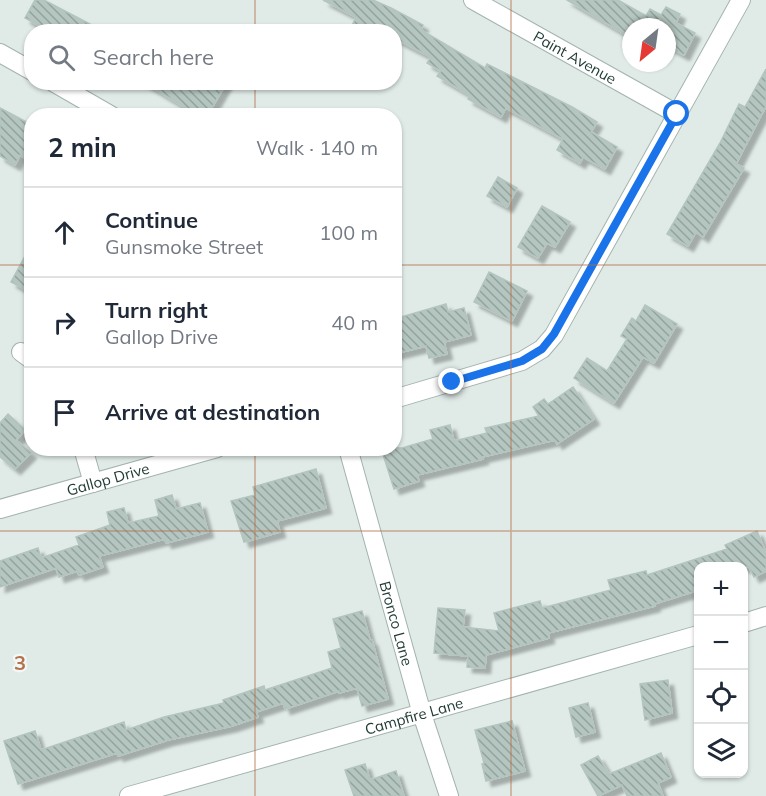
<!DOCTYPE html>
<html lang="en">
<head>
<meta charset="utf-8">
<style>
  :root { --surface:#fff; --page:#f2f2f3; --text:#1f2937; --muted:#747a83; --line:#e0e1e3 }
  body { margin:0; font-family:Mulish,sans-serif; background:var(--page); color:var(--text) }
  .controls { position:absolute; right:18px; bottom:18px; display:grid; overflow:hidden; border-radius:12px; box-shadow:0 2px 4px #0004 }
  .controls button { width:54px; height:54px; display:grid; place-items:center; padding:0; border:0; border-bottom:2px solid var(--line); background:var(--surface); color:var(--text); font:30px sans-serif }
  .compass { position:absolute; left:622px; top:18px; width:54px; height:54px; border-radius:50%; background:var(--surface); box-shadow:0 2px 4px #0004; rotate:209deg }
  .stop { position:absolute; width:18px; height:18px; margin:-14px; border:4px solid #1a73e8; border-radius:50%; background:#fff }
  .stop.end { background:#1a73e8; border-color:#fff; box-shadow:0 2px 6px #0008 }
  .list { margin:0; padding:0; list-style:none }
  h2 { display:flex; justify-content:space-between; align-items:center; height:78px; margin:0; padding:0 24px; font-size:26px }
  h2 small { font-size:20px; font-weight:400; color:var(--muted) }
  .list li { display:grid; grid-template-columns:39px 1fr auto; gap:18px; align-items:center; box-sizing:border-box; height:90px; padding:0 24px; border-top:2px solid var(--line) }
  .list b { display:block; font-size:22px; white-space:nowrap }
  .list p { margin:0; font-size:20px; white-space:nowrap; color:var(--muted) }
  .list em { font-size:20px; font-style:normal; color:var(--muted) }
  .icon { flex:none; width:33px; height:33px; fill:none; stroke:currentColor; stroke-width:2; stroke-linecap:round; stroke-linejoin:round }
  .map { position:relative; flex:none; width:766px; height:796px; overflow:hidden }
  .search { position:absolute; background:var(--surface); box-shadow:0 2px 4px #0004; left:24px; top:24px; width:378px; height:66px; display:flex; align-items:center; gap:15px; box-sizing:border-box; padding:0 21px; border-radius:24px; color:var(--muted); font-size:22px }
  .panel { position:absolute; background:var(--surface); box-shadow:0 2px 4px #0004; left:24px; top:108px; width:378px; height:348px; border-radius:24px }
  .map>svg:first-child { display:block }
  .building { fill:url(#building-back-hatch); stroke:#b3c5be; stroke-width:1.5; filter:url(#shadow) }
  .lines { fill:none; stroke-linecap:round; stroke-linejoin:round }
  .minor-casing { stroke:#a3b3ae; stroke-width:20 }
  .minor { stroke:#fff; stroke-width:18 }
  .route { stroke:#1a73e8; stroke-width:8 }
  .grid { fill:none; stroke:#b5704c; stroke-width:1.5; stroke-opacity:0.55 }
  .labels { text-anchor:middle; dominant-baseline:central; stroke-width:4.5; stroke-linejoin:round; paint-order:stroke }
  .street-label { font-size:15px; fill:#213c36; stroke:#f1f8f5 }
  .grid-label { font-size:20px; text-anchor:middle; font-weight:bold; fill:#b5704c; stroke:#f1f8f5; stroke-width:4.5; stroke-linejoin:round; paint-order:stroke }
</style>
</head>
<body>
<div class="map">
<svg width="766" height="796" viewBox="0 0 766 796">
  <defs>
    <pattern id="building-back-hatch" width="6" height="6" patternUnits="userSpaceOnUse" patternTransform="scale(1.5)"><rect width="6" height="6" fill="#b5c6c0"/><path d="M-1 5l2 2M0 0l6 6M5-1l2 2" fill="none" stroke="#93a29d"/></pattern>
    <filter id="shadow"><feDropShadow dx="5.5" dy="5.5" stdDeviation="1.5" flood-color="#0004"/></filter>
  </defs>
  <rect width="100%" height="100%" fill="#e0ebe7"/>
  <path class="building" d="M 35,0 L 44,0 L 105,32 L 51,32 L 25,18 Z
    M 323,0 L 373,0 L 391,8 L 423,25 L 421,30 L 485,68 L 487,64 L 572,107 L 597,122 L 591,132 L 617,147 L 605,169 L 583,157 L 580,163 L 557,150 L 563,139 L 506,108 L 501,117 L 468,99 L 470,95 L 437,76 L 441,71 L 427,63 L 431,57 L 394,38 L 394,32 L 383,32 L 369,24 L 365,32 L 349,32 L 356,17 Z
    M 567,0 L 618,0 L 646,16 L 650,9 L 661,15 L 666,7 L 680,14 L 676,23 L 695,33 L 684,55 L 667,46 L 667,27 L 631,27 L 628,36 Z
    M 766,69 L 766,106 L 736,164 L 744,168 L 703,237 L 696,232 L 688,246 L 667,234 L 720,143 L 739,104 L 745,107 Z
    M 143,82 L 227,82 L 207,116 L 184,116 L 188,109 Z
    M 0,108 L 32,125 L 32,162 L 20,155 L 15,165 L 0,156 Z
    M 498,177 L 517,188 L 507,207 L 487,196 Z
    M 542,206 L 570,222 L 555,247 L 547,243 L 538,258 L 518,247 Z
    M 32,243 L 32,293 L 11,282 Z
    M 489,272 L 527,291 L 512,321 L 474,302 Z
    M 446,304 L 448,312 L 464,308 L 471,335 L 444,342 L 447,354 L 429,358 L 426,346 L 394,354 L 394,319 Z
    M 645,305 L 677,324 L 654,363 L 643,357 L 614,403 L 574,378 L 587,358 L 607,371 L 627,339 L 621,336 L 632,318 L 636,321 Z
    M 573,387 L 594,419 L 557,444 L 555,440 L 482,457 L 483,459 L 417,475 L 419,481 L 394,489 L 381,448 L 402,448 L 433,439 L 430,430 L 450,425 L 454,441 L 487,433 L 485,428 L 539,416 L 533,407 L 544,399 L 548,404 Z
    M 8,414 L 25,430 L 16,440 L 31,453 L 15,469 L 0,457 L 0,423 Z
    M 316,469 L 326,508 L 277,521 L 280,532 L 244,542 L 231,501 L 255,495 L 253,487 Z
    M 172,495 L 176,509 L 200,503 L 208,532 L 166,543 L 165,539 L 99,556 L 103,567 L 79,575 L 77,571 L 59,577 L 56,568 L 0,587 L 0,561 L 38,548 L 41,558 L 79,545 L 76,537 L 110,525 L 107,512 L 124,508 L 128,523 L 159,516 L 155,500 Z
    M 757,531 L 766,553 L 766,571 L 754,577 L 749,567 L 699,567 L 699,590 L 654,604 L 655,606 L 548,633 L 549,638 L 486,655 L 485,668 L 467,667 L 468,656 L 434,653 L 438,608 L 465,610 L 463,627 L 499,631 L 494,613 L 540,601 L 542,608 L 611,590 L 608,580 L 646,571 L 647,575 L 727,549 L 725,545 Z
    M 362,611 L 370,640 L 372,640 L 388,699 L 362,706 L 357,688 L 339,693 L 339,691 L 285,709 L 283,703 L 256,712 L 258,717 L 232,726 L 168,740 L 118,756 L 117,753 L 18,784 L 4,741 L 35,731 L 41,750 L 124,722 L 126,730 L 164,717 L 224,703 L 223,700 L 264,686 L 265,690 L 332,668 L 328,652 L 341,648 L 333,619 Z
    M 668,680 L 672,713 L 645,720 L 640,684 Z
    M 588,703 L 595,732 L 576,737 L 569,708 Z
    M 512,721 L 525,771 L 486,781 L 482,764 L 484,763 L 475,730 Z
    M 661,753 L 671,777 L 658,783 L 663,796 L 627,796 L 622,785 L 598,796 L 581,765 L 598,756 L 609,774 Z
    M 365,764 L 370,780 L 396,771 L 404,796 L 354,796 L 345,770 Z"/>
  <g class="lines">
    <g class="minor-casing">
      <g id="minor">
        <path id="s1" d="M 473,0 L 677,114"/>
        <path d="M 0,53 L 32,71"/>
        <path d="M 53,82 L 112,116"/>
        <path d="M 21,352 L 32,360"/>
        <path d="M 394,399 L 522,361 L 542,349 L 554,335 L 741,0"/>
        <path d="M 83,448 L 93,483"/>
        <path id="s2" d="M 348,448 L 422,714 L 449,796"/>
        <path id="s3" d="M 0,509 L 217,448"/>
        <path d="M 744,623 L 766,616"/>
        <path id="s4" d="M 129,796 L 698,635"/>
      </g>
    </g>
    <use href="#minor" class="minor"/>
  </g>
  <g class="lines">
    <path class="route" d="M 452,382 L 522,361 L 542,349 L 554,334 L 677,114"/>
  </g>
  <path class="grid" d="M 255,0 L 255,32M 511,0 L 511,796M 255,82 L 255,116M 0,265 L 32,265M 394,265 L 766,265M 255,448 L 255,796M 0,531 L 766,531"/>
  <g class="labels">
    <g class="street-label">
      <text stroke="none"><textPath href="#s1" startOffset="117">Paint Avenue</textPath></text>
      <text stroke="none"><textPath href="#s3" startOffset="112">Gallop Drive</textPath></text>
      <text stroke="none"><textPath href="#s2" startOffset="182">Bronco Lane</textPath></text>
      <text stroke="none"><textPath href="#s4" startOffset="296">Campfire Lane</textPath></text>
    </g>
  </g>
  <g class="grid-label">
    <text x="20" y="670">3</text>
  </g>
</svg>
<div class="controls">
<button>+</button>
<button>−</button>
<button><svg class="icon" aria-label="locate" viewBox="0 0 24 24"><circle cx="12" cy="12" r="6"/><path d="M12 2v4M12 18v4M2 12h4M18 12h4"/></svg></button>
<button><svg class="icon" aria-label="layers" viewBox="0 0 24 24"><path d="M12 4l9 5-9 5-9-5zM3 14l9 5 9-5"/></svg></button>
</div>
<svg class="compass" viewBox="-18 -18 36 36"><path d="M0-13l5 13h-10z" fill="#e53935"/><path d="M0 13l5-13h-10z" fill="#747a83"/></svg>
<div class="stop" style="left:677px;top:114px"></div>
<div class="stop end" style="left:452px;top:382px"></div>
<div class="search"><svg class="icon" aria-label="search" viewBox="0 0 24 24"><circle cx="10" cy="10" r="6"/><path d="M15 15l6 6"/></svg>Search here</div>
<section class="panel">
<h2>2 min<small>Walk · 140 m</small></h2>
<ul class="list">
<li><svg class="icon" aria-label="ahead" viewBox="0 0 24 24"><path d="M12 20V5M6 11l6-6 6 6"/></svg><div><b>Continue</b><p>Gunsmoke Street</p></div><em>100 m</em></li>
<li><svg class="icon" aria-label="right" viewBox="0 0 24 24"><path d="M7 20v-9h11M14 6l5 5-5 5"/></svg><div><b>Turn right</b><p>Gallop Drive</p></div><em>40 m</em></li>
<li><svg class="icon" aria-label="arrive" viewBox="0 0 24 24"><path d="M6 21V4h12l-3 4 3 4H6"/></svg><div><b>Arrive at destination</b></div></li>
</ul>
</section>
</div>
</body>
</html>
